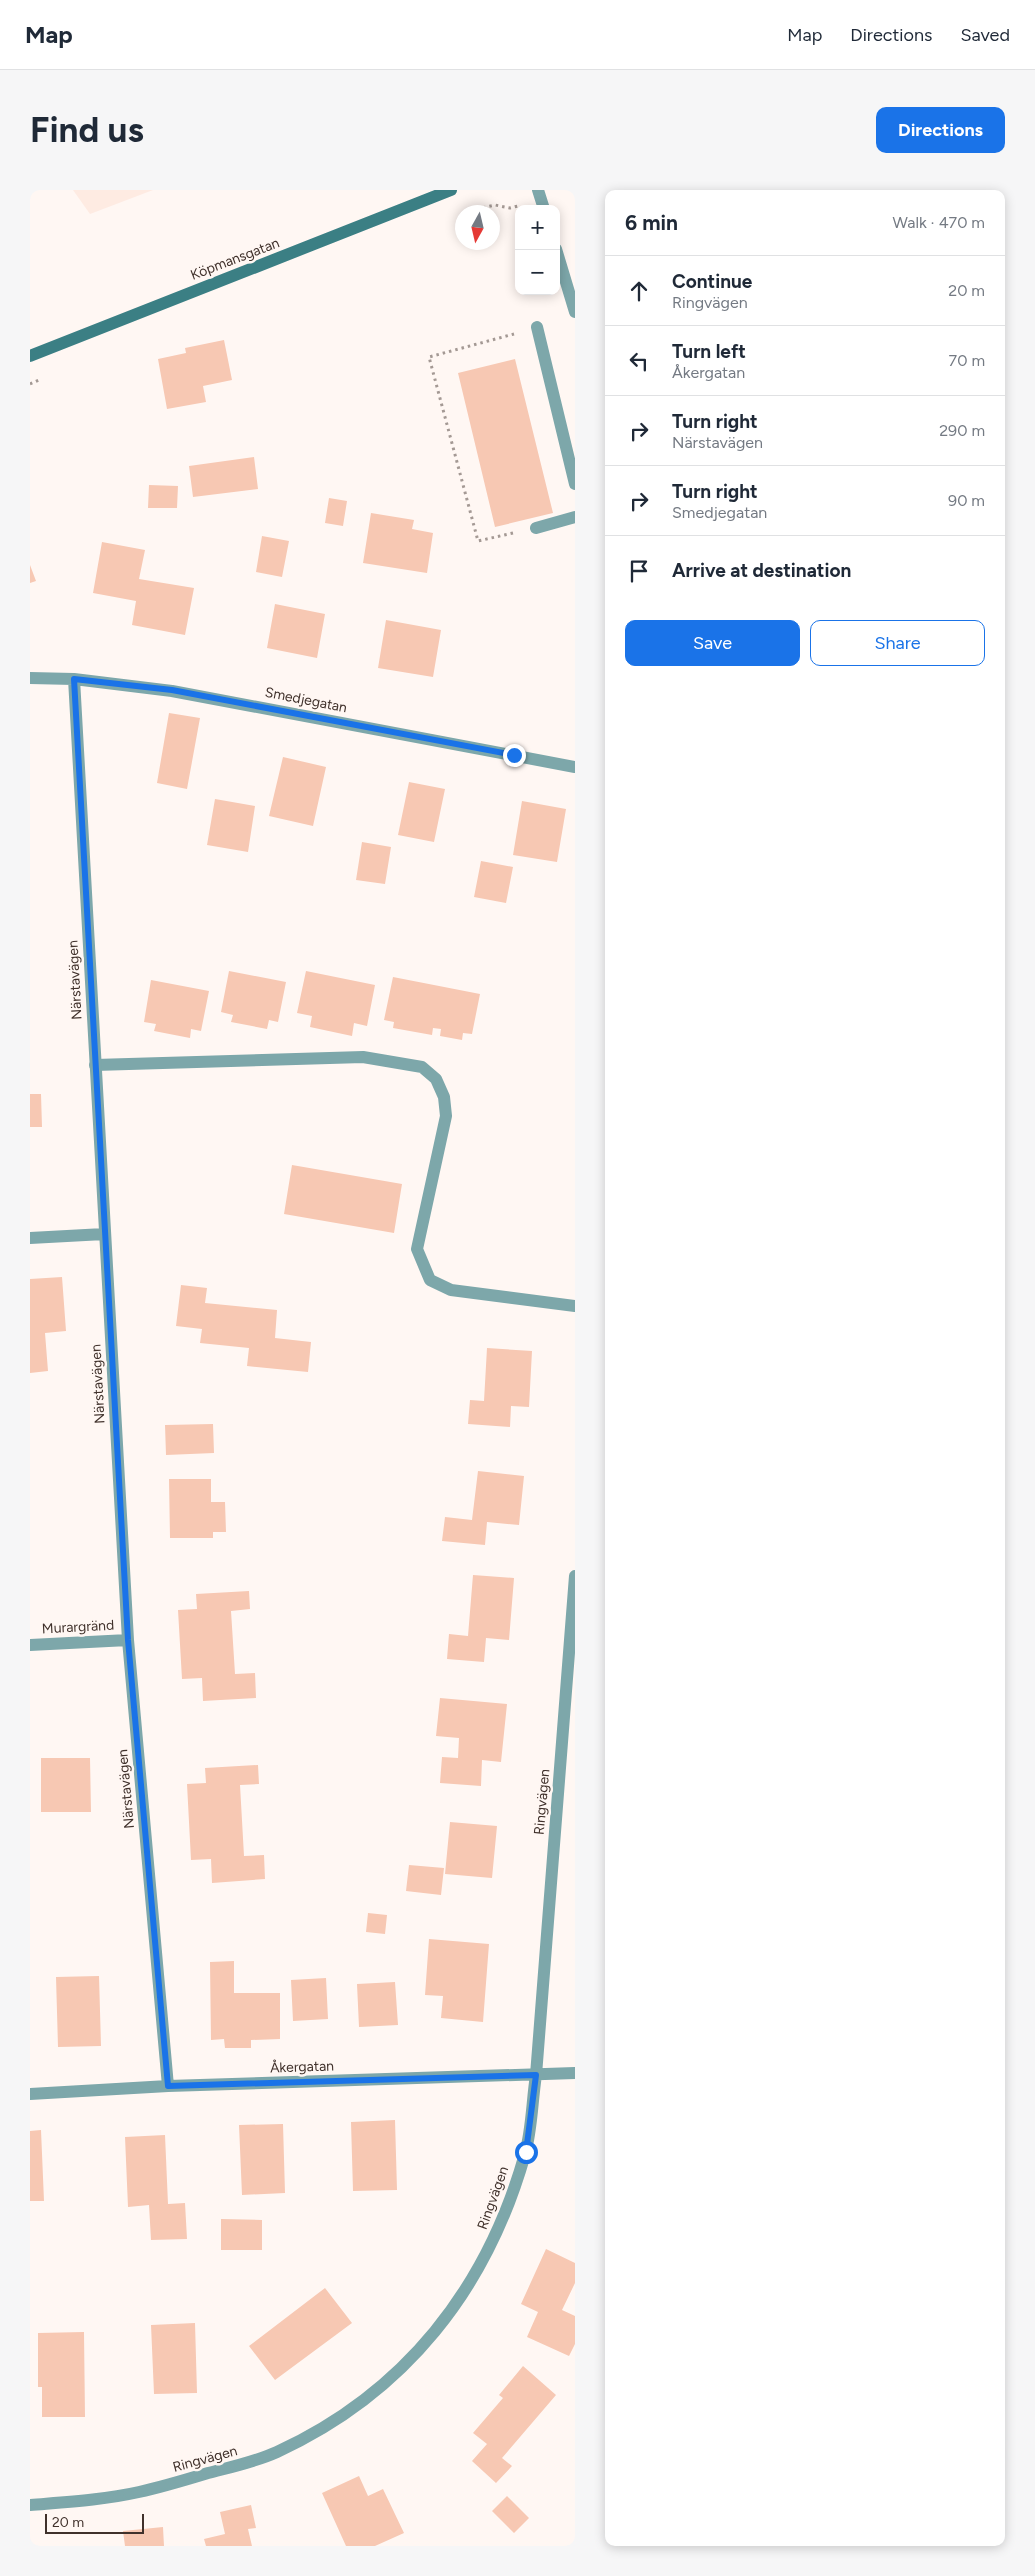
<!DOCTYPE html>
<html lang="en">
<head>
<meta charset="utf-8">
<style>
  :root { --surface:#fff; --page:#f6f6f7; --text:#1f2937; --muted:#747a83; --line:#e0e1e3; --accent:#1a73e8 }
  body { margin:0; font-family:Figtree,sans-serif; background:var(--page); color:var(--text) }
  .controls { position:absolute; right:15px; top:15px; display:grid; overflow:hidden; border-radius:10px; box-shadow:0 2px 12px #0003 }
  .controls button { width:45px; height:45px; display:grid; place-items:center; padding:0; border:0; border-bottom:1px solid var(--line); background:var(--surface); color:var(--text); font:25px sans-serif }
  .compass { position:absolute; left:425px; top:15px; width:45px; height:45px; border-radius:50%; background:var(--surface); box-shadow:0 2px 12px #0003; rotate:188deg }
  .scale { position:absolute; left:15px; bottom:12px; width:99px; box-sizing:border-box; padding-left:5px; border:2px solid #40312b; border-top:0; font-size:14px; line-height:18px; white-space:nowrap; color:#40312b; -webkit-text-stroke:4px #fff7f3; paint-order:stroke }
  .stop { position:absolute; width:15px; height:15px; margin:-11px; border:4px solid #1a73e8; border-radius:50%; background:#fff }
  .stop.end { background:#1a73e8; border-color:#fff; box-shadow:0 1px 5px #0008 }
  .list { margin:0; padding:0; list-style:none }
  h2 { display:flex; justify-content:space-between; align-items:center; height:65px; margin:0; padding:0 20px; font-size:21px }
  h2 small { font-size:16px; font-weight:400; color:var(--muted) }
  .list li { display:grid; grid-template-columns:32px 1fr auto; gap:15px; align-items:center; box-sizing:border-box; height:70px; padding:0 20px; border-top:1px solid var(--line) }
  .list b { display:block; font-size:19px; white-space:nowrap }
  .list p { margin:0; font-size:16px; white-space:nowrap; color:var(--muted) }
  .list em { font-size:16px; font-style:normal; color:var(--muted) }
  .actions { display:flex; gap:10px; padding:15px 20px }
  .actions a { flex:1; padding:11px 0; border:1px solid var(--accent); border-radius:10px; text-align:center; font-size:18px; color:var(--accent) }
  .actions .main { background:var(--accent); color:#fff }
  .icon { flex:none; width:28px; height:28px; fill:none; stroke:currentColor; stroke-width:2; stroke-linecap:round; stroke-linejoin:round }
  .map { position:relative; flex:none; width:545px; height:2356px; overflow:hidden; border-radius:10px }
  header { display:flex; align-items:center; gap:30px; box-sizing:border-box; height:70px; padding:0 25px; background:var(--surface); border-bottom:1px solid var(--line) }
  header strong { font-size:24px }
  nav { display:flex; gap:28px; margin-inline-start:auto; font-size:18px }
  .intro { display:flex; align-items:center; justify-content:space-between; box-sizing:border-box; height:120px; padding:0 30px }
  h1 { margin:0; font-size:35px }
  .button { padding:12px 22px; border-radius:10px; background:var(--accent); color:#fff; font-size:18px; font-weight:700 }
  main { display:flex; gap:30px; padding:0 30px }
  aside { flex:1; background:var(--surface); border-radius:10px; box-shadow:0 2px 12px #0003 }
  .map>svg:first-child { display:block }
  .built { fill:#feebe2 }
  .building { fill:#f7c8b3 }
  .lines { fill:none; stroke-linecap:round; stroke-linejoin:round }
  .path { stroke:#a49994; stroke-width:3; stroke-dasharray:2.5 4; stroke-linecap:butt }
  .lane { stroke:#7da7aa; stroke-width:12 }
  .street { stroke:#7da7aa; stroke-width:12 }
  .secondary { stroke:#3b7f84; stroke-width:12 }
  .route { stroke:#1a73e8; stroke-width:6 }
  .labels { text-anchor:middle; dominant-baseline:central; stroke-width:5; stroke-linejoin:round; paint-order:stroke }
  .street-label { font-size:14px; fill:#40312b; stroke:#fff7f3 }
</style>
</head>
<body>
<header>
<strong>Map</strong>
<nav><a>Map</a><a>Directions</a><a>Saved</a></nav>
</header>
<div class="intro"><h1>Find us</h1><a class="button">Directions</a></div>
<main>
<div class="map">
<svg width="545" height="2356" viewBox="0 0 545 2356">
  <rect width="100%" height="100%" fill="#fff7f3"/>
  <path class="built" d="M 43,0 L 123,0 L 60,24 Z"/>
  <path class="building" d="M 194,150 L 202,190 L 173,196 L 176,212 L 137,219 L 128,169 L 156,163 L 155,158 Z
    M 485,169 L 523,323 L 465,337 L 428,183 Z
    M 224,267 L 228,299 L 163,307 L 159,276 Z
    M 119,295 L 148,296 L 147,318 L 118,318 Z
    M 299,308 L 317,311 L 313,336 L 295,333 Z
    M 341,323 L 384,330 L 382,339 L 403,343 L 397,383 L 333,373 Z
    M 232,346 L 259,351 L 252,387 L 226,382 Z
    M 72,352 L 115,360 L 109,389 L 164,398 L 155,445 L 102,435 L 106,411 L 63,403 Z
    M 0,375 L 6,391 L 0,393 Z
    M 245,414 L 295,424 L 287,468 L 237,458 Z
    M 356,430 L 411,440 L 403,487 L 348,478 Z
    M 139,523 L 170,528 L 157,599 L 127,593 Z
    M 253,567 L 296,577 L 283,636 L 239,626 Z
    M 379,592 L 415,599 L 404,652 L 368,645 Z
    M 185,609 L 225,616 L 218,662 L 177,655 Z
    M 492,611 L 536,619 L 527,672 L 483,665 Z
    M 332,652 L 361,657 L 355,694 L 326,690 Z
    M 451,671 L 483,677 L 476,713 L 444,707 Z
    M 199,781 L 256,792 L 248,832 L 239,830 L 237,839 L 201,832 L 203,825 L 191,822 Z
    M 276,781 L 345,795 L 337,836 L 324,833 L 322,846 L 280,837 L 282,826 L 267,823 Z
    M 363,787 L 450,804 L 442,844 L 433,843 L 432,850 L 410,846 L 411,839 L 403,838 L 402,845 L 363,838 L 364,832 L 354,830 Z
    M 121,790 L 179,801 L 171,841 L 161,839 L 160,848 L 124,841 L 126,834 L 114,832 Z
    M 0,904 L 11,904 L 12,937 L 0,937 Z
    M 262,975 L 372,994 L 364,1043 L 254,1024 Z
    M 32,1087 L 36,1141 L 15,1143 L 18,1181 L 0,1183 L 0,1089 Z
    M 151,1095 L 177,1098 L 175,1113 L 247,1120 L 245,1148 L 281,1152 L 278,1182 L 217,1176 L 219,1158 L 170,1153 L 172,1139 L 146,1136 Z
    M 457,1158 L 502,1161 L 499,1217 L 481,1216 L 480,1237 L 438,1234 L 440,1210 L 454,1211 Z
    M 183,1234 L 184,1263 L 136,1265 L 135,1235 Z
    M 448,1281 L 494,1286 L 489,1335 L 457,1332 L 455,1355 L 412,1351 L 415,1327 L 442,1330 Z
    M 139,1289 L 181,1289 L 181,1312 L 195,1312 L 196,1342 L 183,1342 L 183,1348 L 140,1348 Z
    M 443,1385 L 484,1388 L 479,1450 L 456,1448 L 454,1472 L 417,1469 L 419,1444 L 438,1446 Z
    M 219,1401 L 220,1419 L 201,1421 L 205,1484 L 225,1483 L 226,1508 L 173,1511 L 172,1488 L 152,1489 L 148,1420 L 167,1419 L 166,1404 Z
    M 410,1508 L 477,1514 L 471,1572 L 452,1570 L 451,1596 L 410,1593 L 412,1567 L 428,1568 L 429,1548 L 406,1546 Z
    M 11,1568 L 60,1568 L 61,1622 L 11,1622 Z
    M 228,1575 L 229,1594 L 210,1595 L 214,1666 L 234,1665 L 235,1689 L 182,1693 L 181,1669 L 161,1670 L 157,1594 L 176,1593 L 175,1578 Z
    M 420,1632 L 467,1636 L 462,1688 L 415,1684 Z
    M 379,1675 L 414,1678 L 411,1705 L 376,1701 Z
    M 338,1723 L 357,1725 L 355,1744 L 336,1742 Z
    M 399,1749 L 459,1754 L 453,1832 L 411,1828 L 413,1806 L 395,1805 Z
    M 204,1771 L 204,1803 L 250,1803 L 250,1849 L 221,1850 L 221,1858 L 195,1858 L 194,1849 L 181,1850 L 180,1772 Z
    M 69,1786 L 71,1856 L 28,1857 L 26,1787 Z
    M 296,1788 L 298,1829 L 263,1831 L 261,1790 Z
    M 365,1792 L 368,1835 L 329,1837 L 327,1794 Z
    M 365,1930 L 367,2000 L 323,2001 L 321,1932 Z
    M 253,1934 L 255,2003 L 212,2005 L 209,1935 Z
    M 11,1940 L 14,2011 L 0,2011 L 0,1941 Z
    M 135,1945 L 138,2014 L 155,2013 L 157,2049 L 121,2050 L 119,2015 L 98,2017 L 95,1947 Z
    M 191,2029 L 232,2030 L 232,2060 L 191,2060 Z
    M 516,2059 L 545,2073 L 545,2093 L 532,2120 L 545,2126 L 545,2154 L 539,2166 L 497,2147 L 508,2122 L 491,2114 Z
    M 295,2098 L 322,2133 L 245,2190 L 219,2156 Z
    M 165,2133 L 167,2203 L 124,2204 L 121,2135 Z
    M 54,2142 L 55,2227 L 12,2227 L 12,2197 L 8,2197 L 8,2143 Z
    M 493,2176 L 526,2205 L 472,2268 L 482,2276 L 466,2293 L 442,2271 L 457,2254 L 443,2243 L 473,2208 L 469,2205 Z
    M 329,2286 L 338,2306 L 353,2299 L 374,2343 L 345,2356 L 316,2356 L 292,2303 Z
    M 477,2306 L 499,2328 L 484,2343 L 462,2321 Z
    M 221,2315 L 226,2338 L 218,2339 L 222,2356 L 176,2356 L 174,2349 L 195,2344 L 190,2322 Z
    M 133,2337 L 134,2356 L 95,2356 L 93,2341 Z"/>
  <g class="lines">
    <path class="path" d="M 434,22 L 465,15 L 480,18 L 488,16
      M 0,194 L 11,189
      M 483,343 L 448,351 L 399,167 L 484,144"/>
    <path class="lane" d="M 507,137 L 545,294
      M 506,338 L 545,327
      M 65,875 L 333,867 L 392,877 L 406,889 L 414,907 L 416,926 L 387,1059 L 400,1090 L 421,1100 L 545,1116"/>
    <path class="street" d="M 508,0 L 514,19
      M 526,59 L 545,122
      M 0,488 L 44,489 L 142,501 L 545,577
      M 44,489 L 98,1450 L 138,1896
      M 0,1048 L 74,1044
      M 0,1455 L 98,1450
      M 0,1904 L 138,1896 L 545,1883
      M 0,2315 C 36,2312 73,2310 109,2302 C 132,2297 155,2290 178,2283 C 201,2277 225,2272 247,2262 C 375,2203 457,2099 495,1964 C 502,1939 502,1911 506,1885 L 545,1386"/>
    <path class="secondary" d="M 0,166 L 421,0"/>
  </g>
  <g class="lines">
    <path class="route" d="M 484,565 L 142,500 L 44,489 L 98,1450 L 138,1896 L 506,1885 L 496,1962"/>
  </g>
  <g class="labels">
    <g class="street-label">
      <text transform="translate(205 69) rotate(-21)">Köpmansgatan</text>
      <text transform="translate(276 510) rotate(11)">Smedjegatan</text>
      <text transform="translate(45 790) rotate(-93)">Närstavägen</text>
      <text transform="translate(68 1194) rotate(-93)">Närstavägen</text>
      <text transform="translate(48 1437) rotate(-3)">Murargränd</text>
      <text transform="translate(96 1599) rotate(-95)">Närstavägen</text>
      <text transform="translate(512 1612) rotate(-85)">Ringvägen</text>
      <text transform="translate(272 1877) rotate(-2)">Åkergatan</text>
      <text transform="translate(463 2008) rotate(-70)">Ringvägen</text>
      <text transform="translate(175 2269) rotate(-15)">Ringvägen</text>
    </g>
  </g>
</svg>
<div class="controls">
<button>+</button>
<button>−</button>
</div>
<svg class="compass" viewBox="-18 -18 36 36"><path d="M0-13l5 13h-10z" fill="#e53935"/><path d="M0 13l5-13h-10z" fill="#747a83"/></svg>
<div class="scale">20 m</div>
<div class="stop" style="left:496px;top:1962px"></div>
<div class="stop end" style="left:484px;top:565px"></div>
</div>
<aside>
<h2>6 min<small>Walk · 470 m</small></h2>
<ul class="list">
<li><svg class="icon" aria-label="ahead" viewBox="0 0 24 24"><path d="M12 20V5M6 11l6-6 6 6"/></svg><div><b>Continue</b><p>Ringvägen</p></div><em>20 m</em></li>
<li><svg class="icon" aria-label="left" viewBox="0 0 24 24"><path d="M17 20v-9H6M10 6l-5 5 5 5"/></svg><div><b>Turn left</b><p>Åkergatan</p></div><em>70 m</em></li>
<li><svg class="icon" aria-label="right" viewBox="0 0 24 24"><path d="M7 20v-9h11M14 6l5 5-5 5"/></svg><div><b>Turn right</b><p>Närstavägen</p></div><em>290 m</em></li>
<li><svg class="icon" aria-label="right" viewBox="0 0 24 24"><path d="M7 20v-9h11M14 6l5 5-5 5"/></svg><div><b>Turn right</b><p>Smedjegatan</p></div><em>90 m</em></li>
<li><svg class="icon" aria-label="arrive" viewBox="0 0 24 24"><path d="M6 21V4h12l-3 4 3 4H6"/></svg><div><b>Arrive at destination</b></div></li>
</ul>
<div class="actions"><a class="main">Save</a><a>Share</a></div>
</aside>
</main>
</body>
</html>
